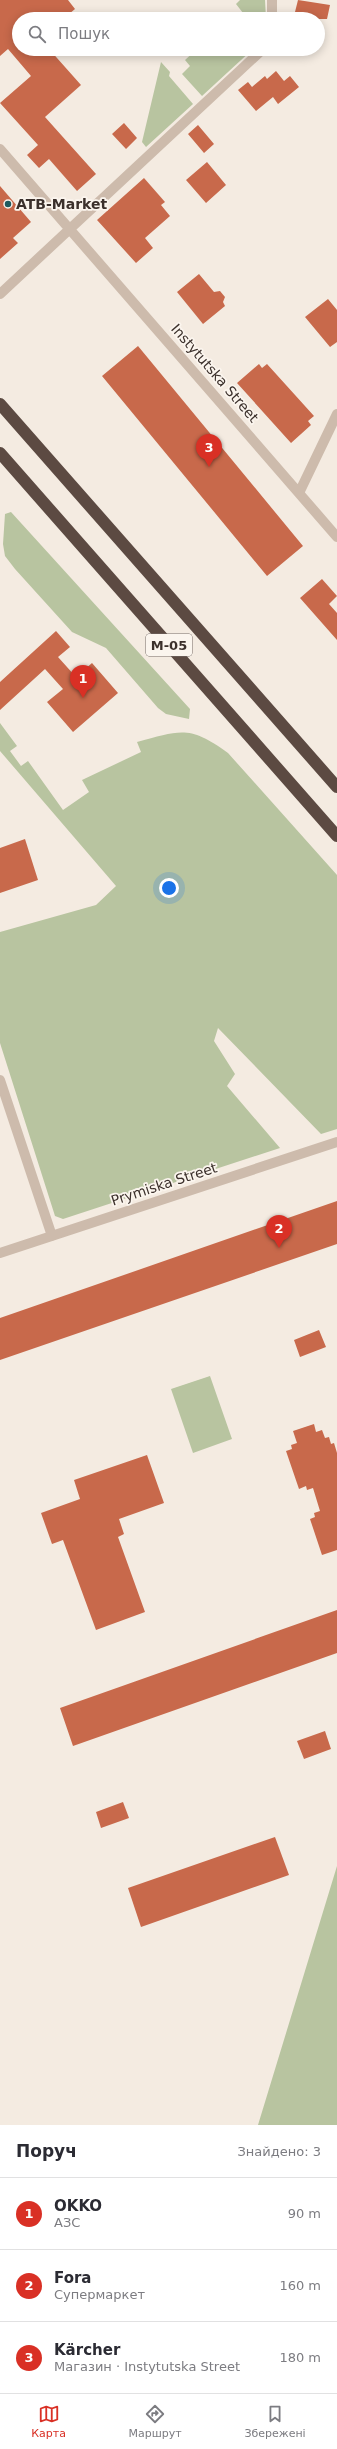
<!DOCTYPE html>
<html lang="uk">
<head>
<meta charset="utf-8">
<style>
  :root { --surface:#fff; --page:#f2f2f3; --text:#2b2b33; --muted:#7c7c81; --line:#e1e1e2; --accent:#d93025 }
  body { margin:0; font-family:"DejaVu Sans",sans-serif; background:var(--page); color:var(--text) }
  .you { position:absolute; left:169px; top:888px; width:14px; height:14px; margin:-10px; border:3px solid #fff; border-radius:50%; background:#1a73e8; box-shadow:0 0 0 6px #1a73e833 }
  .badge { display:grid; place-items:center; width:26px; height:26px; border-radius:50%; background:var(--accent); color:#fff; font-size:13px; font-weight:700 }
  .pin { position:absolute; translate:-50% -33px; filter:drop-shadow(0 1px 2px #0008) }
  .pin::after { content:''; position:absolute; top:21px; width:14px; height:12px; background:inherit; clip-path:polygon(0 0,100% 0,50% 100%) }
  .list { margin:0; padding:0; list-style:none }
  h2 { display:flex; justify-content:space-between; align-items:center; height:52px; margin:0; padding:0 16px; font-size:17px }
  h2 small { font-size:13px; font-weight:400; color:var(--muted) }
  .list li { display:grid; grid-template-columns:26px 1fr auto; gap:12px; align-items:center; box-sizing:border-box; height:72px; padding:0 16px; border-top:1px solid var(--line) }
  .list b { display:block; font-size:15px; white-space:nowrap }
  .list p { margin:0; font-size:13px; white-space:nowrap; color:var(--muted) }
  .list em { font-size:13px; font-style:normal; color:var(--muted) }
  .icon { flex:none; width:22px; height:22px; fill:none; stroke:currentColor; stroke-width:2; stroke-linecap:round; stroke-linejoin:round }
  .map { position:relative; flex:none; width:337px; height:2125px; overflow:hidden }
  .search { position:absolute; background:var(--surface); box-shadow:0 2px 10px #0003; left:12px; right:12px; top:12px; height:44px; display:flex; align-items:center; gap:10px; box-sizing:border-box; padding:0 14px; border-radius:22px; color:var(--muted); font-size:15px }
  .sheet { height:268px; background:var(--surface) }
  nav { display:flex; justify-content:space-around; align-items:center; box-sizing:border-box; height:56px; border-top:1px solid var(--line); background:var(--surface); font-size:11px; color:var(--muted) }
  nav a { display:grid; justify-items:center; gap:2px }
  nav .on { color:var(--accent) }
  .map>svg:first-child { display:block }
  .green { fill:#b8c4a0 }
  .building { fill:#c8694b }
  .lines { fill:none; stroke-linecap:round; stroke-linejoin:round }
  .street { stroke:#cdbbac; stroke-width:10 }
  .highway { stroke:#5c4a42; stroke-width:12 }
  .poi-dot { fill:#1f5a5e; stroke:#fbf5ee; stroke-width:1.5 }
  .labels { text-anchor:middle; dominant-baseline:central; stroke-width:3.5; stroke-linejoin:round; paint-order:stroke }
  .shield { fill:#fbf5ee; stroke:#756b66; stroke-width:1 }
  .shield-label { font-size:13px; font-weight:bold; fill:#3b302b }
  .poi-label { font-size:14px; font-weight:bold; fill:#3b302b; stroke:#fbf5ee; text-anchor:start }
  .street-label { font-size:14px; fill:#3b302b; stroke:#fbf5ee }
</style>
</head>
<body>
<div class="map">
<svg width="337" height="2125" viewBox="0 0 337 2125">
  <rect width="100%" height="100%" fill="#f4ebe1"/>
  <path class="green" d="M 240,0 L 265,0 L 266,19 L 237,19 L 243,13 L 236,4 Z
    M 197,49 L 253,49 L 202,96 L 182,74 L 190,66 L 185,60 Z
    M 161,62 L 170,72 L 169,76 L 193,104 L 146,147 L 142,142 Z
    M 11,512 L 190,709 L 189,719 L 166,714 L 158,708 L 106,648 L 72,632 L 15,569 L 5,556 L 3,544 L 5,514 Z
    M 0,723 L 17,746 L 10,751 L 21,766 L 28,761 L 63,810 L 89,792 L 82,780 L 141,752 L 137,742 C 181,730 190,725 228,753 L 337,875 L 337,1129 L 321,1134 L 218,1028 L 214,1041 L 235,1074 L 227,1086 L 280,1148 L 63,1219 L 55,1216 L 0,1043 L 0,932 L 96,905 L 116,886 L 0,751 Z
    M 210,1376 L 232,1439 L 193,1453 L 171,1389 Z
    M 337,1866 L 337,2125 L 258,2125 Z"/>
  <path class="building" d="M 0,0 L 68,0 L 75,9 L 63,19 L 19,19 L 19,49 L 49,49 L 81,85 L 45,117 L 96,174 L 77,191 L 49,159 L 39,168 L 27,155 L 38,145 L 0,103 L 31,76 L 8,49 L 0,56 Z
    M 298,0 L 330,5 L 327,19 L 301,19 L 294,16 Z
    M 276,71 L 284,81 L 290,76 L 299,87 L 278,104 L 273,97 L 256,111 L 238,90 L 248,82 L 252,87 L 265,76 L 267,79 Z
    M 124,123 L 137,138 L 126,149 L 112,134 Z
    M 198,125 L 214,144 L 204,153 L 188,134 Z
    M 207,162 L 226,185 L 206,203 L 186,180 Z
    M 144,178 L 165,202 L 161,205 L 170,216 L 145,238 L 153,248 L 136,263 L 97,220 Z
    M 0,186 L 31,222 L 13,238 L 18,243 L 0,259 Z
    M 199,274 L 214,292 L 220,291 L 225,297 L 223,302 L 225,306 L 203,324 L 177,292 Z
    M 328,299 L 337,310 L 337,342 L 330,347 L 305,317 Z
    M 138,346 L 303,546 L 267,576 L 102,376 Z
    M 259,364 L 262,368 L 267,364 L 314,416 L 308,421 L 311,425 L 291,443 L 237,383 Z
    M 322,579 L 337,596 L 329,604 L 337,613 L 337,640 L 300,598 Z
    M 56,631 L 70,647 L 58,657 L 76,677 L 92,663 L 118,693 L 73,732 L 47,702 L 63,689 L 45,669 L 0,710 L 0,682 Z
    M 25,839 L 38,880 L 0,893 L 0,848 Z
    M 337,1201 L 337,1244 L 0,1360 L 0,1318 Z
    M 319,1330 L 326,1347 L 300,1357 L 294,1340 Z
    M 314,1424 L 316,1432 L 322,1430 L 325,1438 L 329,1437 L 331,1444 L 334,1443 L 337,1453 L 337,1550 L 322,1555 L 310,1519 L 315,1517 L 314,1513 L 320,1511 L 313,1488 L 307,1490 L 306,1486 L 299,1489 L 286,1451 L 292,1449 L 291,1445 L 297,1443 L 293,1431 Z
    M 147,1455 L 164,1503 L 119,1519 L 124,1534 L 118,1537 L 145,1612 L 96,1630 L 63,1540 L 52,1544 L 41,1513 L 80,1499 L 74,1480 Z
    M 337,1610 L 337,1653 L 73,1746 L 60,1708 Z
    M 325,1731 L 331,1749 L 304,1759 L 297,1741 Z
    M 123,1802 L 129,1818 L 101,1828 L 96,1812 Z
    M 275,1837 L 289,1875 L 141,1927 L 128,1888 Z"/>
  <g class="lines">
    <path class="street" d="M 272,0 L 272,19
      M 0,149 L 337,537
      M 0,294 L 263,49
      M 299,493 L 337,414
      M 0,1080 L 52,1236
      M 0,1253 L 337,1142"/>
    <path class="highway" d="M 0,404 L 337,787
      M 0,453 L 337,836"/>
  </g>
  <circle class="poi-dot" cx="8" cy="204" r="4"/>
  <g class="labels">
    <rect class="shield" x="146" y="634" width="46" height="22" rx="3"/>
    <g class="shield-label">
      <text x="169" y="645">М-05</text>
    </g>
    <g class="poi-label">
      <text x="16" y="204">ATB-Market</text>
    </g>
    <g class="street-label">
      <text transform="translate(215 373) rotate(49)">Instytutska Street</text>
      <text transform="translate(164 1184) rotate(-18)">Prymiska Street</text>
    </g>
  </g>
</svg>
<div class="you"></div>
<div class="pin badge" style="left:83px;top:698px">1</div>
<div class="pin badge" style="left:279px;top:1248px">2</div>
<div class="pin badge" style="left:209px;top:467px">3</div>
<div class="search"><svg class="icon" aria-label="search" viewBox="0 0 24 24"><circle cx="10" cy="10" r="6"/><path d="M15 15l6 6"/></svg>Пошук</div>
</div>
<section class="sheet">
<h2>Поруч<small>Знайдено: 3</small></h2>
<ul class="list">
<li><span class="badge">1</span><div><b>OKKO</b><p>АЗС</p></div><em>90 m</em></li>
<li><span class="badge">2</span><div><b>Fora</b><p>Супермаркет</p></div><em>160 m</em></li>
<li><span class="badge">3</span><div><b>Kärcher</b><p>Магазин · Instytutska Street</p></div><em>180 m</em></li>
</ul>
</section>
<nav>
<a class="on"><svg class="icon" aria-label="map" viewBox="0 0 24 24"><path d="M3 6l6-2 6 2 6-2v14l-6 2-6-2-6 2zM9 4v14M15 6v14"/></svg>Карта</a>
<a><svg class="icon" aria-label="directions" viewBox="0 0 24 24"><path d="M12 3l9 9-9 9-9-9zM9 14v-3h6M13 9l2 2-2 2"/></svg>Маршрут</a>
<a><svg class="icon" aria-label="saved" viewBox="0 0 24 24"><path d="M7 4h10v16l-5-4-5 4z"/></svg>Збережені</a>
</nav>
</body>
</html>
